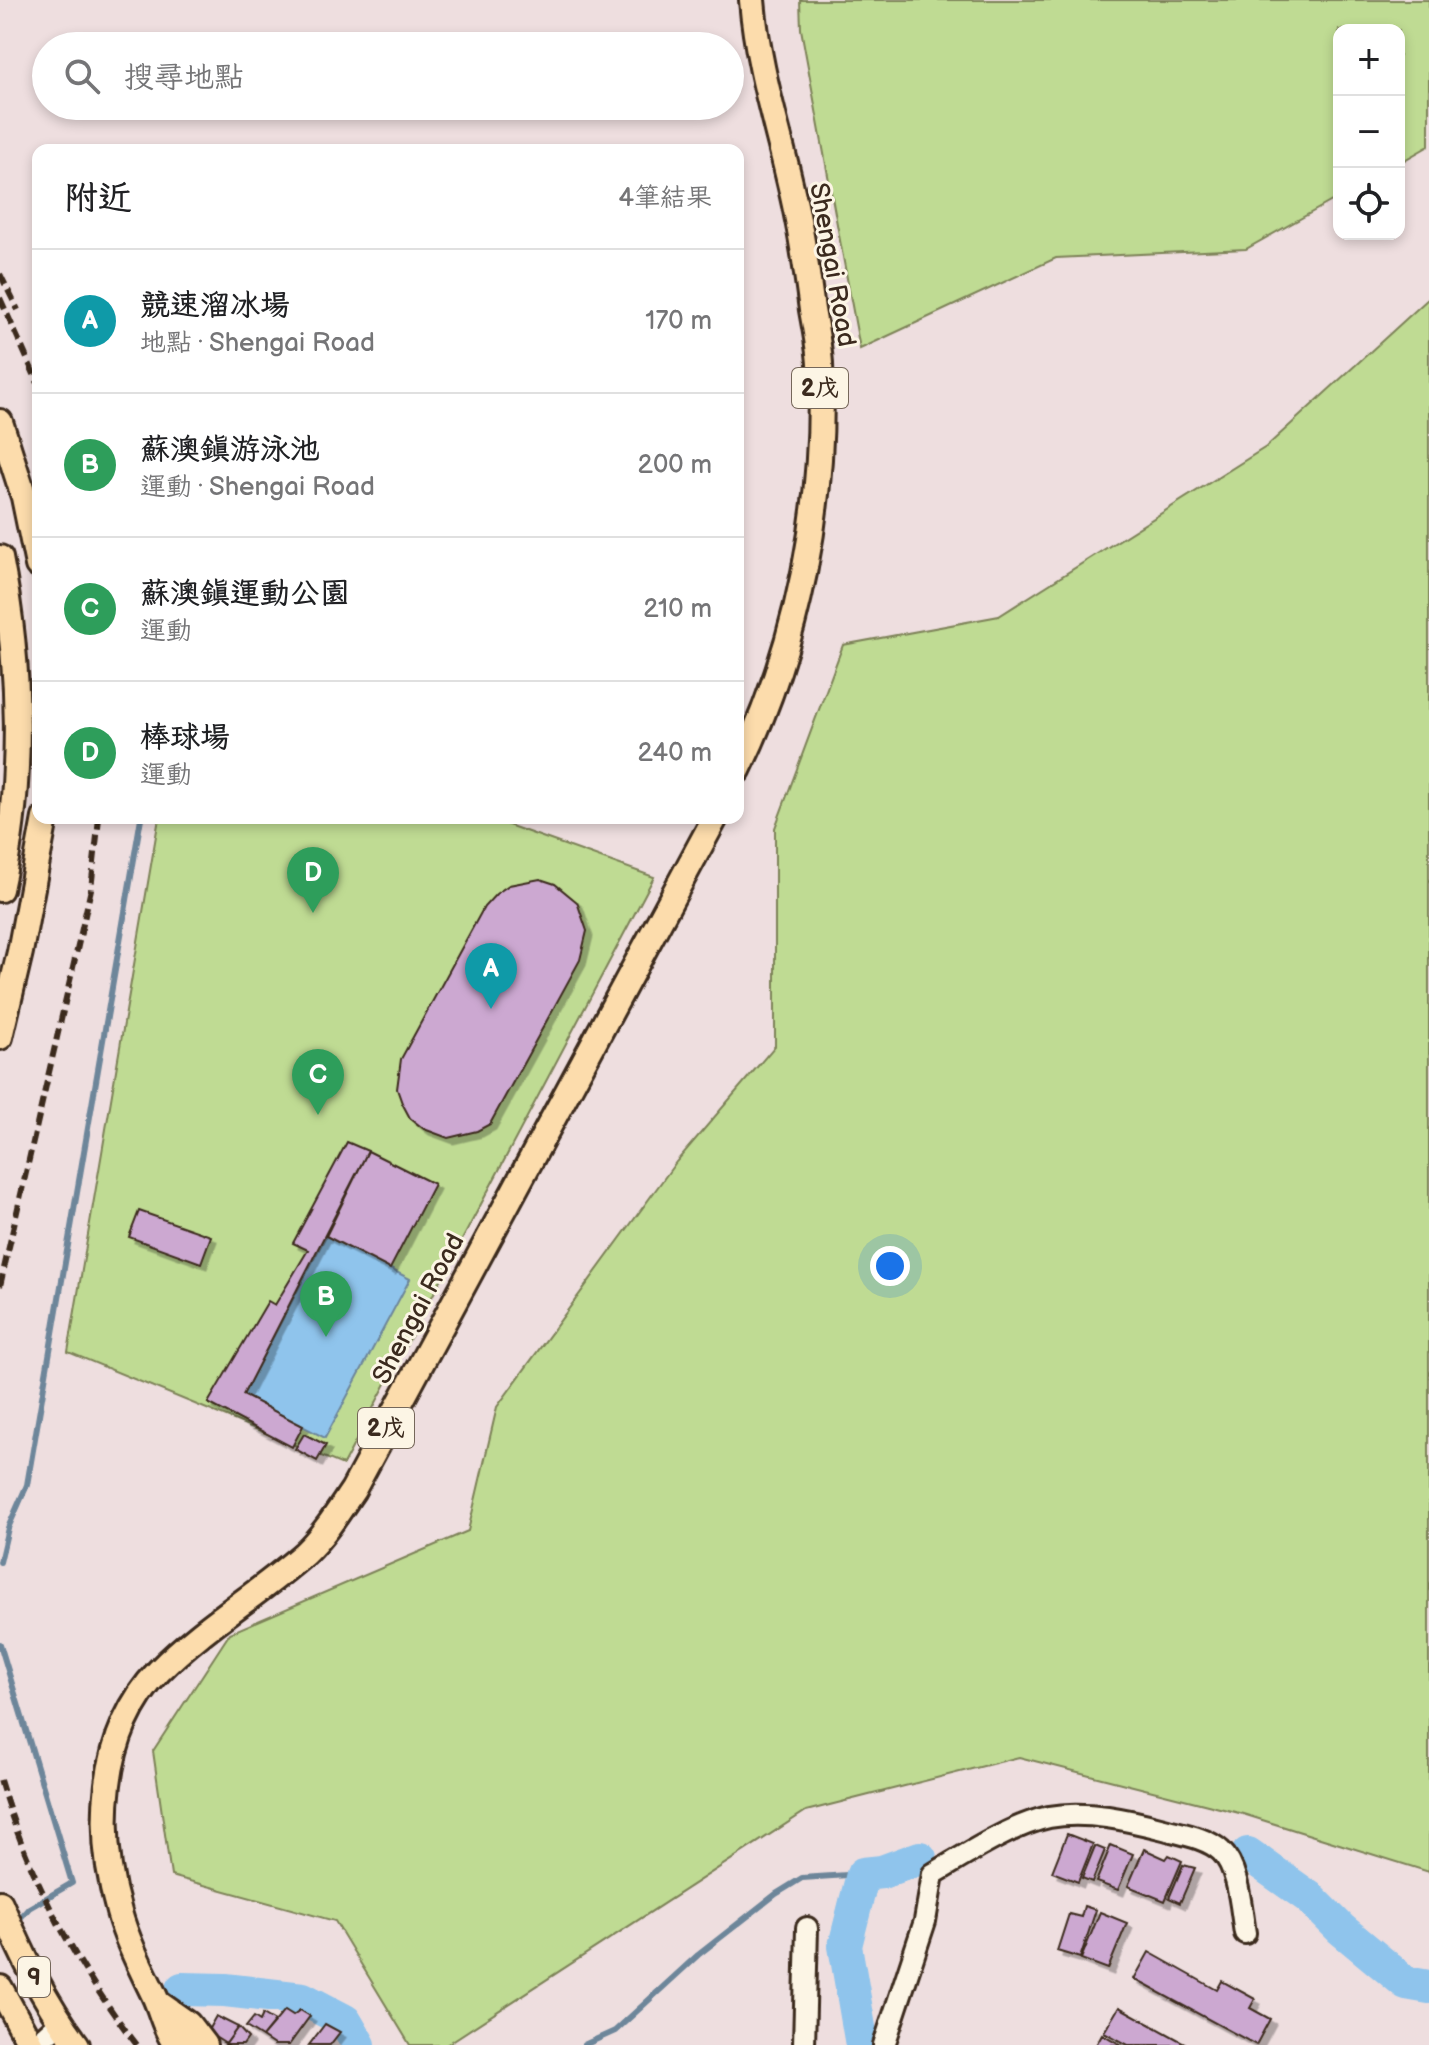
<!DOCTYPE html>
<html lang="zh-TW">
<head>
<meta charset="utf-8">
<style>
  :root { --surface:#fff; --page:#f6f6f6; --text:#202124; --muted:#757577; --line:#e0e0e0; --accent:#2563eb }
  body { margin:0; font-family:"Balsamiq Sans","LXGW WenKai TC",sans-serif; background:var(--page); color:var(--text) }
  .controls { position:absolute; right:24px; top:24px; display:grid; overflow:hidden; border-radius:16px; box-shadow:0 4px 12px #0003 }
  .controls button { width:72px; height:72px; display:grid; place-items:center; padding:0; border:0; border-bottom:2px solid var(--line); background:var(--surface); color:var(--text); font:40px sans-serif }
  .you { position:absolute; left:890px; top:1266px; width:28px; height:28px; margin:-20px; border:6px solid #fff; border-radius:50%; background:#1a73e8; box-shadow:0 0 0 12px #1a73e833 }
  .badge { display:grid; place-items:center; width:52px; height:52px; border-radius:50%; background:var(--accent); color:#fff; font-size:26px; font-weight:700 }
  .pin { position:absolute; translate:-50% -66px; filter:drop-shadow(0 2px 4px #0008) }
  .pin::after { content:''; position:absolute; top:42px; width:28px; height:24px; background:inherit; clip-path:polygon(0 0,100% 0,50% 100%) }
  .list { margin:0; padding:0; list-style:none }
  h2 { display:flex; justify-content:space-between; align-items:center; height:104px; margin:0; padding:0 32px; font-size:34px }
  h2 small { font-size:26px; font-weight:400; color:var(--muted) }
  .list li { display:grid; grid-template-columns:52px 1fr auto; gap:24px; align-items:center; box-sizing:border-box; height:144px; padding:0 32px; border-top:2px solid var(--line) }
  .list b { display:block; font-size:30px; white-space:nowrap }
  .list p { margin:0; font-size:26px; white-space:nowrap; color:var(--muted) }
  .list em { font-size:26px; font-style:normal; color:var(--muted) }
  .icon { flex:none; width:44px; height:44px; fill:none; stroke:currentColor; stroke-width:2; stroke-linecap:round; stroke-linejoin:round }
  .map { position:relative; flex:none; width:1429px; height:2045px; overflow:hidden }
  .search { position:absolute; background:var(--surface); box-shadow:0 4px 12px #0003; left:32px; top:32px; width:712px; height:88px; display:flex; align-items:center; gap:20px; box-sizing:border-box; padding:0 28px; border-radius:44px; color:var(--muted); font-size:30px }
  .panel { position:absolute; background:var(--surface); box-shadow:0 4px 12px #0003; left:32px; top:144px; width:712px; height:680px; border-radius:16px }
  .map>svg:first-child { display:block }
  .green { fill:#bfdb93; stroke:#7d8258; stroke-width:2 }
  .water { fill:#8fc4ec; stroke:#6d869a; stroke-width:2 }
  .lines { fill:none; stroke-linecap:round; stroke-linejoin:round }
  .stream { stroke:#6d869a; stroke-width:6 }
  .river { stroke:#8fc4ec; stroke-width:34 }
  .building { fill:#cca8d1; stroke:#3b2a1e; stroke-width:2; filter:url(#shadow) }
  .minor-casing { stroke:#3b2a1e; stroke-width:26 }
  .major-casing { stroke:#3b2a1e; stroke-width:30 }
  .minor { stroke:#fcf5e5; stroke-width:20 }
  .major { stroke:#fcdcac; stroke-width:24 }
  .rail { stroke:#3b2a1e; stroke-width:6; stroke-dasharray:12 6; stroke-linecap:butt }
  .labels { text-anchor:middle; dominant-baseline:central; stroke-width:6; stroke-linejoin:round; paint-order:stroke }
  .shield { fill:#fcf5e5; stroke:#75675a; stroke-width:2 }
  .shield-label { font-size:24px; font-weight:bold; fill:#3b2a1e }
  .street-label { font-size:26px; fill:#3b2a1e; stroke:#fcf5e5 }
</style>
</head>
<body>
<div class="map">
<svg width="1429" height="2045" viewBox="0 0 1429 2045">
  <defs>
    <filter id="shadow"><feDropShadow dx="5.5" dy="5.5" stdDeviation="0" flood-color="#0004"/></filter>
  </defs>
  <rect width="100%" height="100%" fill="#eededf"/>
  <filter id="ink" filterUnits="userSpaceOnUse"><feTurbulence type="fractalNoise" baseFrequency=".0125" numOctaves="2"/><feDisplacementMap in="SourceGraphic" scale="16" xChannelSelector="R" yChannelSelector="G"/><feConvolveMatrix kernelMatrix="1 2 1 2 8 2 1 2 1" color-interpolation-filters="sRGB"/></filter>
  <g filter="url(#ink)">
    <path class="green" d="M 800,0 L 1429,0 L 1429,146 L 1399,163 L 1399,30 L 1339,30 L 1339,197 L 1246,249 L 1056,258 L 860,349 L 801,29 Z
      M 1429,298 L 1429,1872 L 1243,1814 L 1019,1757 L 806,1811 L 446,2045 L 410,2045 L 335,1921 L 171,1876 L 153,1751 L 230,1633 L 468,1531 L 497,1407 L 676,1162 L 775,1046 L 775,828 L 843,645 L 999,616 L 1266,447 Z
      M 159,818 L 489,818 L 654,877 L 343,1465 L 68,1352 Z"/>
    <path class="water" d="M 326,1236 L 410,1279 L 325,1438 L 243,1395 Z"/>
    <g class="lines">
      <path class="stream" d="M 0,1562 L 8,1528 L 27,1485 L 141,818
        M 0,1644 L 72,1883 L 29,1908 L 15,1924
        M 584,2045 L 615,2031 L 698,1955 L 776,1894 L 802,1878 L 863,1874"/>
      <path class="river" d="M 1248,1854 L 1310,1898 L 1341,1929 L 1406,1983 L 1429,1987
        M 182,1989 L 225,1990 L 303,1999 L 345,2021 L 359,2045
        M 862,2045 L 845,1946 L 863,1874 L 882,1872 L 920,1858"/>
    </g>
    <path class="building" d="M 540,879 L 555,884 L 577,902 L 587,931 L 580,960 L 490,1124 L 477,1131 L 448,1138 L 424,1129 L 410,1118 L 402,1103 L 397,1089 L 401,1059 L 484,907 L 496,894 L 509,885 Z
      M 347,1142 L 368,1151 L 243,1395 L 303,1426 L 292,1447 L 208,1403 L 268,1301 L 275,1305 L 308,1250 L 293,1243 Z
      M 368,1151 L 434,1184 L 390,1269 L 326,1236 Z
      M 139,1211 L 211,1236 L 201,1263 L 129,1237 Z
      M 304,1434 L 326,1445 L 317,1461 L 295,1449 Z
      M 1067,1834 L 1093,1844 L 1078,1882 L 1052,1872 Z
      M 1111,1845 L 1133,1854 L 1118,1890 L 1096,1882 Z
      M 1095,1846 L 1105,1850 L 1092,1882 L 1082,1878 Z
      M 1144,1849 L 1166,1859 L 1169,1855 L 1182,1861 L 1165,1901 L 1128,1886 Z
      M 1183,1865 L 1195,1868 L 1180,1903 L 1169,1898 Z
      M 1084,1906 L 1096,1910 L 1080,1958 L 1057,1951 L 1069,1914 L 1081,1917 Z
      M 1100,1912 L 1127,1923 L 1108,1969 L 1081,1959 Z
      M 1149,1952 L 1217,1990 L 1222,1981 L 1255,1999 L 1250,2008 L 1270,2019 L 1256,2045 L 1134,1979 Z
      M 1119,2007 L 1188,2045 L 1128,2045 L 1104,2032 Z
      M 285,2010 L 293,2015 L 300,2010 L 310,2016 L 289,2045 L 274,2045 L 262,2037 Z
      M 263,2014 L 275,2021 L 262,2037 L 246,2027 L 254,2017 L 260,2021 Z
      M 216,2016 L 238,2027 L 226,2044 L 207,2032 Z
      M 325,2024 L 340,2032 L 330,2045 L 309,2045 Z
      M 238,2027 L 248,2038 L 243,2045 L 225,2045 Z
      M 1102,2034 L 1121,2045 L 1096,2045 Z"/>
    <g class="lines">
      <g class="minor-casing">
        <path id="minor" d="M 35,2045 L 60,2022
          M 804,2045 L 807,1928
          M 884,2045 L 925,1921 L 933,1874 C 966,1855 1011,1825 1049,1817 C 1086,1810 1129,1820 1164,1829 C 1182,1834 1207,1838 1221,1851 C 1239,1868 1241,1910 1245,1933"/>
      </g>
      <g class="major-casing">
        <path id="major" d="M 0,422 L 24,497 L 38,565
          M 0,558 C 21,665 24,783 0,889
          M 738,770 C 799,644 826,504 820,364 C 819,346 815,327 812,310 C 808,280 804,249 798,220 C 784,146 758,75 752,0
          M 0,1037 L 20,952 L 45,818
          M 0,1903 C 21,1953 44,2001 77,2045
          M 0,1988 L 31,2045
          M 158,2003 L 188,2024 L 204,2045
          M 176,2045 C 165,2030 162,2012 154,1995 C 141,1968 127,1941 119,1912 C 96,1833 99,1733 159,1671 C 203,1626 258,1595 305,1553 C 324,1535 338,1512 353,1490 L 715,818"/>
      </g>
      <use href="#minor" class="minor"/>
      <use href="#major" class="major"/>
      <path class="rail" d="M 0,274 L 18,310
        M 0,298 L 38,383
        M 0,1286 L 91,889 L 99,818
        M 0,1780 C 28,1876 76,1967 137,2045"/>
    </g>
  </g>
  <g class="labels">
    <g class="shield">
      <rect x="792" y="368" width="56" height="40" rx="6"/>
      <rect x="358" y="1408" width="56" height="40" rx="6"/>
      <rect x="18" y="1957" width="32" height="40" rx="6"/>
    </g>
    <g class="shield-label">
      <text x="820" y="388">2戊</text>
      <text x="386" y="1428">2戊</text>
      <text x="34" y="1977">9</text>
    </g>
    <g class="street-label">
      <text transform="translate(832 265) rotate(80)">Shengai Road</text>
      <text transform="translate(419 1309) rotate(-62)">Shengai Road</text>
    </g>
  </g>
</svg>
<div class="controls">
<button>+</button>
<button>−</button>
<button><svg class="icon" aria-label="locate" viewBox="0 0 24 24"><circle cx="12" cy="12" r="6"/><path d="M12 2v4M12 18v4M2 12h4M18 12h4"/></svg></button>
</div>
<div class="you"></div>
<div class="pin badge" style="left:491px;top:1009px;background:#0f9aa8">A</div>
<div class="pin badge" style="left:326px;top:1337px;background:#2e9e5b">B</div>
<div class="pin badge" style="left:318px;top:1115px;background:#2e9e5b">C</div>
<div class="pin badge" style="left:313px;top:913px;background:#2e9e5b">D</div>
<div class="search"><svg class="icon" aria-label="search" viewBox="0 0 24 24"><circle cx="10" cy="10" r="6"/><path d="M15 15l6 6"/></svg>搜尋地點</div>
<section class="panel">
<h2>附近<small>4筆結果</small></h2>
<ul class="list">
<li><span class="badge" style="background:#0f9aa8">A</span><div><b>競速溜冰場</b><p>地點 · Shengai Road</p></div><em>170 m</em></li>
<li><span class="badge" style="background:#2e9e5b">B</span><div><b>蘇澳鎮游泳池</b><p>運動 · Shengai Road</p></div><em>200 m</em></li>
<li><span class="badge" style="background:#2e9e5b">C</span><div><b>蘇澳鎮運動公園</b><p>運動</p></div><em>210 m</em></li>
<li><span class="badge" style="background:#2e9e5b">D</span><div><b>棒球場</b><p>運動</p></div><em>240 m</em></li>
</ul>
</section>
</div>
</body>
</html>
